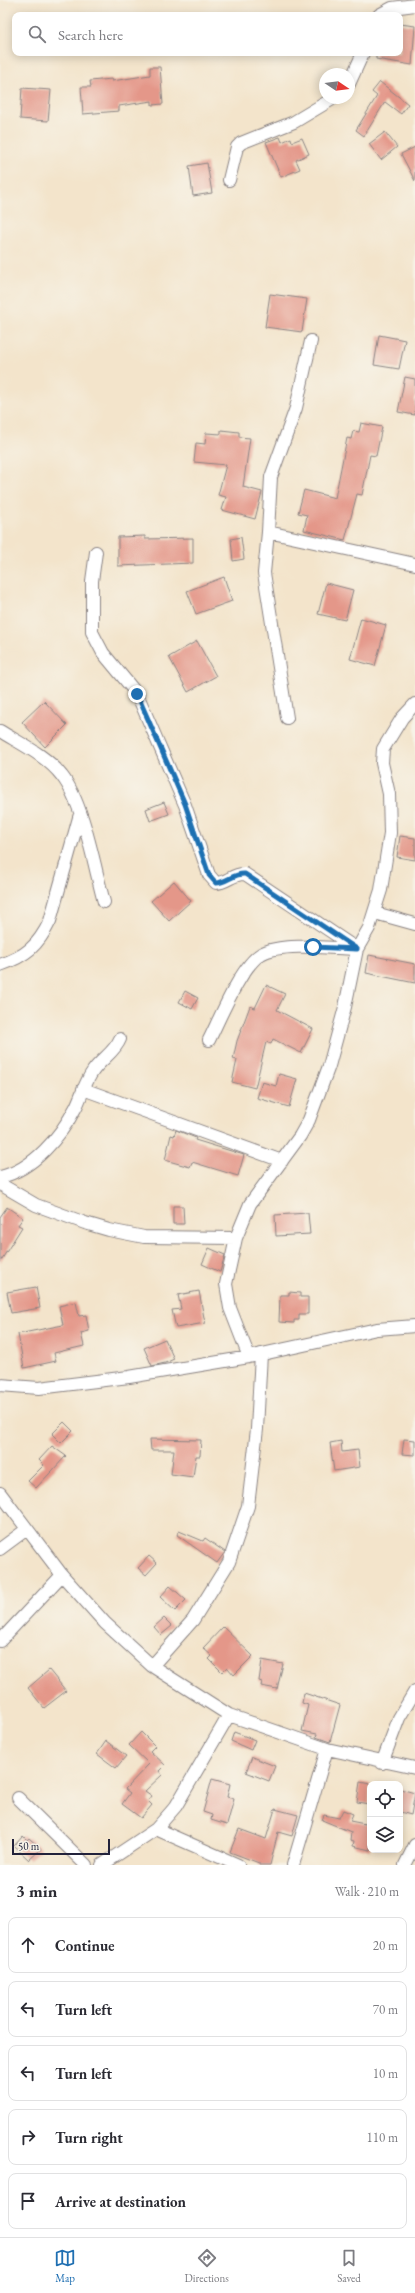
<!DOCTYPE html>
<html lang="en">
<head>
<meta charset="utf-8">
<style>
  :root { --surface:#fff; --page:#f2f2f3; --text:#2b2b33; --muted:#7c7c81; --line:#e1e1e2; --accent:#1f6fb2 }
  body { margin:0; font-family:"EB Garamond",serif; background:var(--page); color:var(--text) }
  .controls { position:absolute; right:12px; bottom:12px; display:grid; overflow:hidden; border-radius:8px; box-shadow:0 2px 10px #0003 }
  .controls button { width:36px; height:36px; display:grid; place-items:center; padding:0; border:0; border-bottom:1px solid var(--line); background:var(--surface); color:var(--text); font:20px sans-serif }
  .compass { position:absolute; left:319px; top:68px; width:36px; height:36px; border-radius:50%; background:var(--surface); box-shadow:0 2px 10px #0003; rotate:103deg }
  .scale { position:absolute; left:12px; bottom:10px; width:98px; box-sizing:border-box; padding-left:4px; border:2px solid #22223b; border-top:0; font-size:11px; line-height:14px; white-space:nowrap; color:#22223b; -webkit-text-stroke:3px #f7f3e8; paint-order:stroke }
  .stop { position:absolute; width:12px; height:12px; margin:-9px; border:3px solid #1f6fb2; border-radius:50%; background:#fff }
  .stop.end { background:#1f6fb2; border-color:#fff; box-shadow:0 1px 4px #0008 }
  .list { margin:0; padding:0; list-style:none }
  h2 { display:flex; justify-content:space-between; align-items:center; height:52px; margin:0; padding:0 16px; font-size:17px }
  h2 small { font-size:13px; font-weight:400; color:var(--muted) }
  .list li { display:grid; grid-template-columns:26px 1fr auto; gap:12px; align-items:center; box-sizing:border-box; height:56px; margin:0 8px 8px; padding:0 8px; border:1px solid var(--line); border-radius:8px }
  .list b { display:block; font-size:15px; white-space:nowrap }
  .list em { font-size:13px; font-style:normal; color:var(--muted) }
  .icon { flex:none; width:22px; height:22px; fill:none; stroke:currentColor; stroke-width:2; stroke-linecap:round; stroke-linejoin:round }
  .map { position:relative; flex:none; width:415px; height:1865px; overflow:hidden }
  .search { position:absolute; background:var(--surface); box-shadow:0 2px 10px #0003; left:12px; right:12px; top:12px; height:44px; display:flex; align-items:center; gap:10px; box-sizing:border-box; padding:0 14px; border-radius:8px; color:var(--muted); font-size:15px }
  .sheet { height:372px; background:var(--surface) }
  nav { display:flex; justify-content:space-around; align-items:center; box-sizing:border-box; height:56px; border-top:1px solid var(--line); background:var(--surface); font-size:11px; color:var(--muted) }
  nav a { display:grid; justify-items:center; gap:2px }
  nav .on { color:var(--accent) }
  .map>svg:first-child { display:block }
  .building { fill:#e49789 }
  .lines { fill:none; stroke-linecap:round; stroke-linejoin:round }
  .street-casing { stroke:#8a8383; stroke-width:14 }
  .street { stroke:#fff; stroke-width:12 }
  .route { stroke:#1f6fb2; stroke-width:5 }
</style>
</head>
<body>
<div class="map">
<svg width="415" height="1865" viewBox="0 0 415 1865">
  <rect width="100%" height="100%" fill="#f7f3e8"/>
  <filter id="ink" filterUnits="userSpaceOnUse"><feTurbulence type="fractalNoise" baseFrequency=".025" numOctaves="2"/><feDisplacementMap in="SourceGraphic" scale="8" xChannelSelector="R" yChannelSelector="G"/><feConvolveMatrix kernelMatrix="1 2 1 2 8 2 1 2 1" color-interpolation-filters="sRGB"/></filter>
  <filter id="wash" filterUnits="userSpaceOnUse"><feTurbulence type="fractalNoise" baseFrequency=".012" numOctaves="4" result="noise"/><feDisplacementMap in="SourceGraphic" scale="16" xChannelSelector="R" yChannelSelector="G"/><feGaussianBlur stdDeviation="0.9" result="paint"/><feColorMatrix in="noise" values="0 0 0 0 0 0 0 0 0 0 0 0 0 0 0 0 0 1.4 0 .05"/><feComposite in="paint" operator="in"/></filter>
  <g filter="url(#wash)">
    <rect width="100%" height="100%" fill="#f3e4cb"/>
    <g id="blocks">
      <path class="building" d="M 400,24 L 415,26 L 412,65 L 376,59 L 376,53 L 400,53 Z
        M 150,67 L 160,67 L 163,104 L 152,105 L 152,101 L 119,106 L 119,111 L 83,114 L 81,87 L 91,87 L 90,81 L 112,79 L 112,81 L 150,75 Z
        M 380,82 L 408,104 L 401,114 L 385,102 L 364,136 L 356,130 L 377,96 L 372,92 Z
        M 22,88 L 51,90 L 48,121 L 20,119 Z
        M 385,132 L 397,147 L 381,160 L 369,144 Z
        M 280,137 L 282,142 L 291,138 L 292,142 L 302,138 L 309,154 L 296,160 L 300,169 L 281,177 L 266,142 Z
        M 415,147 L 415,181 L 401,154 Z
        M 207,163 L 212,193 L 193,196 L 189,166 Z
        M 270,294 L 307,299 L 302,332 L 265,327 Z
        M 379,335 L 405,340 L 399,369 L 374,365 Z
        M 405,377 L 415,379 L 415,415 L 398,412 Z
        M 361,423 L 382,427 L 376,456 L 370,455 L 362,495 L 357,494 L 345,540 L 304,530 L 307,515 L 298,513 L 304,490 L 335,498 L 347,438 L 351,439 L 353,431 L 359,432 Z
        M 221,430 L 239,432 L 239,437 L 250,438 L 243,487 L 262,492 L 255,519 L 222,510 L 226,497 L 218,495 L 226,465 L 194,462 L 196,443 L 205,444 L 206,433 L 221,434 Z
        M 145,536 L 145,539 L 193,538 L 193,563 L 118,566 L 118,537 Z
        M 241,537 L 244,559 L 233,561 L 231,539 Z
        M 224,577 L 232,601 L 196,614 L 187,591 Z
        M 326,583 L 353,590 L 345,620 L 318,614 Z
        M 361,618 L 386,625 L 375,666 L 350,659 Z
        M 197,641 L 216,676 L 188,692 L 169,657 Z
        M 44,701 L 67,725 L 45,747 L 22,722 Z
        M 164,802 L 169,814 L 150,821 L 146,809 Z
        M 400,836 L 415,838 L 415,860 L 397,857 Z
        M 174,881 L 191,901 L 169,921 L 151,901 Z
        M 369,955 L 415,964 L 415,983 L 366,973 Z
        M 266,985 L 285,994 L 277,1010 L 313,1029 L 301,1053 L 273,1039 L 271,1044 L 266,1042 L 255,1088 L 232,1082 L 237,1060 L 233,1059 L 237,1041 L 250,1006 L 255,1008 Z
        M 185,991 L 198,998 L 192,1009 L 179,1002 Z
        M 279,1074 L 297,1079 L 289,1107 L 257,1098 L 262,1082 L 276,1086 Z
        M 176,1130 L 196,1138 L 195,1140 L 244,1155 L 238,1176 L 192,1162 L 190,1167 L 165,1160 L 171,1135 L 174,1136 Z
        M 173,1206 L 183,1206 L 184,1224 L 173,1224 Z
        M 7,1207 L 23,1218 L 18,1225 L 22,1227 L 0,1262 L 0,1217 Z
        M 308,1213 L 310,1234 L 276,1236 L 275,1215 Z
        M 209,1248 L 225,1255 L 220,1272 L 202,1264 Z
        M 36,1287 L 40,1308 L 11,1313 L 7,1292 Z
        M 199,1291 L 205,1323 L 176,1328 L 172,1310 L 181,1309 L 178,1295 Z
        M 289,1292 L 300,1293 L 300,1297 L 308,1297 L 308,1314 L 299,1314 L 299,1320 L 294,1320 L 294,1323 L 279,1322 L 280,1295 L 289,1295 Z
        M 76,1302 L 79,1316 L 86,1315 L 89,1331 L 81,1333 L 84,1346 L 54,1353 L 56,1361 L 24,1368 L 18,1334 L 63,1325 L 59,1306 Z
        M 165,1339 L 174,1359 L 165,1363 L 152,1366 L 144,1348 Z
        M 64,1422 L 73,1431 L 61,1443 L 52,1434 Z
        M 150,1439 L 201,1440 L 200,1456 L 196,1456 L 193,1477 L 171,1474 L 174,1450 L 151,1450 Z
        M 404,1439 L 415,1440 L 415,1455 L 402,1454 Z
        M 341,1441 L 342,1452 L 358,1450 L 360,1467 L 334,1471 L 330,1443 Z
        M 52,1446 L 66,1456 L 36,1488 L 28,1481 L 44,1465 L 39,1460 Z
        M 179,1531 L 203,1541 L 205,1538 L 225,1552 L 217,1563 L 177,1535 Z
        M 149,1556 L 157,1563 L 146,1575 L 138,1568 Z
        M 170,1586 L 186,1600 L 175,1611 L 160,1597 Z
        M 164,1618 L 172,1626 L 161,1635 L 154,1627 Z
        M 223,1627 L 253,1656 L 234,1675 L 227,1667 L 222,1672 L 209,1659 L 212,1656 L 203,1648 Z
        M 262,1660 L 283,1664 L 277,1689 L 261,1686 L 262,1682 L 259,1681 Z
        M 49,1670 L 66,1691 L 44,1708 L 28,1688 Z
        M 304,1693 L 340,1705 L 330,1742 L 316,1737 L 317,1734 L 302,1731 L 308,1705 L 302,1703 Z
        M 141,1732 L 155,1746 L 150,1751 L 165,1765 L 159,1771 L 162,1775 L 145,1791 L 152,1796 L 148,1801 L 152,1805 L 141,1818 L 122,1804 L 130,1793 L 125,1789 L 149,1764 L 129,1745 Z
        M 234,1732 L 255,1740 L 251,1750 L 231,1741 Z
        M 106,1741 L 126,1756 L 116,1768 L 97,1754 Z
        M 252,1757 L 275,1766 L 269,1781 L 246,1772 Z
        M 212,1779 L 230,1784 L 227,1797 L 234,1799 L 227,1825 L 211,1820 L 212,1815 L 203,1812 Z
        M 360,1782 L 370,1784 L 369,1804 L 357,1802 Z
        M 400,1789 L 415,1793 L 411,1815 L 400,1812 Z
        M 275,1809 L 298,1815 L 292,1836 L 278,1832 L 270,1865 L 259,1865 L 259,1863 L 230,1852 L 239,1829 L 266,1839 Z
        M 343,1810 L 353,1814 L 350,1821 L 370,1825 L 370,1850 L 353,1846 L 354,1841 L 350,1840 L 351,1832 L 322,1820 L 324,1815 L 339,1818 Z
        M 23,1836 L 27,1840 L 29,1838 L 41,1849 L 29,1860 L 14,1846 Z"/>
    </g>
  </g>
  <g filter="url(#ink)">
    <use href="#blocks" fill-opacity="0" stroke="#8a8383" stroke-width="1"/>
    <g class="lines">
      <g class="street-casing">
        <path id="street" d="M 379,15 L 392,8 L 415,5
          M 349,84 L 363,53
          M 229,180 L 237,147 L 241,143 L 294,122 L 334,98
          M 311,341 L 296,408 L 271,477 L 268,532 L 415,564
          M 268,532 L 264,573 L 287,718
          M 96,552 L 92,581 L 92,632 L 103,653 L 137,694 L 185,805 L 209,875 L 216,883 C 227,883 233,873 245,874 L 357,949
          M 0,731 C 21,744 47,756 62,776 C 84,804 94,866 104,902
          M 375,913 L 415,924
          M 0,965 C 26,956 38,946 50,921 L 80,814
          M 209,1040 C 220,1018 241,966 261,954 C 280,942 333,948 355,949
          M 83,1089 L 282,1161
          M 0,1177 C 33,1170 61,1136 76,1107 C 82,1095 85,1082 93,1071 C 101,1059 115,1052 120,1039
          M 0,1184 L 36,1205 L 85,1223 L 109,1230 L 144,1237 L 236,1238
          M 249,1357 L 230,1308 L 226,1284 L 236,1238 L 250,1204 L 300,1136 L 309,1120 L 329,1066 L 345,1007 L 357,949 L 369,928 L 381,890 L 390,833 L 389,794 L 382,763 L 383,749 L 402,718 L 415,704
          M 0,1385 L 39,1388 L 129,1377 L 249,1357 L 377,1329 L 415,1326
          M 0,1493 L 62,1575 L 105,1623 L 152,1666 L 229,1715 L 327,1749 L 415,1768
          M 0,1549 L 27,1529
          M 0,1641 L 62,1575
          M 152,1666 L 193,1620 L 229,1562 L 248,1506 L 257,1429 L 261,1354
          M 382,1763 L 399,1718 L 415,1691
          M 18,1798 L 86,1865
          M 156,1829 L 238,1865
          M 102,1865 L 156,1829 L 176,1806 L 229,1715
          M 293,1865 L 327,1749
          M 405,1865 L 415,1845"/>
      </g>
      <use href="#street" class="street"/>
    </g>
  </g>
  <g class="lines" filter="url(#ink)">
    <path class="route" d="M 137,694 L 185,804 L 209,875 L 216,883 C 227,883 233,873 245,874 L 357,949 L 313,947"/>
  </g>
</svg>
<div class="controls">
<button><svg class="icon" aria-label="locate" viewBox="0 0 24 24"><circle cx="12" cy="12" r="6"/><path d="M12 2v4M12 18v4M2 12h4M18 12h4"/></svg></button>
<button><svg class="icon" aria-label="layers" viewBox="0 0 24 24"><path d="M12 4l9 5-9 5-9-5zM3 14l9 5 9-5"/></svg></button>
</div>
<svg class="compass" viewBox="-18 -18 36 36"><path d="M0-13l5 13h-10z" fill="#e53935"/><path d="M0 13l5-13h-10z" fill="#7c7c81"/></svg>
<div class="scale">50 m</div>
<div class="stop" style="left:313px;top:947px"></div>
<div class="stop end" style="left:137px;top:694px"></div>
<div class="search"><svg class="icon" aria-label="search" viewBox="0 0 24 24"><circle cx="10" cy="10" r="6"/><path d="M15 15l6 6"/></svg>Search here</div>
</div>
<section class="sheet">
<h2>3 min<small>Walk · 210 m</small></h2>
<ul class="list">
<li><svg class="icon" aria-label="ahead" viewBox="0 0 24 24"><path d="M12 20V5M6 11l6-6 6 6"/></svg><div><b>Continue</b></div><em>20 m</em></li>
<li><svg class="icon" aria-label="left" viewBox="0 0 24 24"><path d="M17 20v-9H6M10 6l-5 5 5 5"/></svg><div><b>Turn left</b></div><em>70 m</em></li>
<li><svg class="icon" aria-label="left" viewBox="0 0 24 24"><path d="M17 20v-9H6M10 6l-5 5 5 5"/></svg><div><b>Turn left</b></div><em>10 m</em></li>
<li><svg class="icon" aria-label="right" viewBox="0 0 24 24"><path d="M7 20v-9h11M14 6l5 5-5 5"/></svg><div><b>Turn right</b></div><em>110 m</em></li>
<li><svg class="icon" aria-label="arrive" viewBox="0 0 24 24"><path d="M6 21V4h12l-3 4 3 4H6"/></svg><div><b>Arrive at destination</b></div></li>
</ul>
</section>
<nav>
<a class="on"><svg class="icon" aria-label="map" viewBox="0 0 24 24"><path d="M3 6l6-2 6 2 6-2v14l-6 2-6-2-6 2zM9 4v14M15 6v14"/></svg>Map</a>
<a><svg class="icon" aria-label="directions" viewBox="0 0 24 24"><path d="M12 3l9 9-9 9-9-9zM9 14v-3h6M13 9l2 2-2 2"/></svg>Directions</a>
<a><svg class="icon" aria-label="saved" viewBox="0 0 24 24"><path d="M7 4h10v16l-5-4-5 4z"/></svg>Saved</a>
</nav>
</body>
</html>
